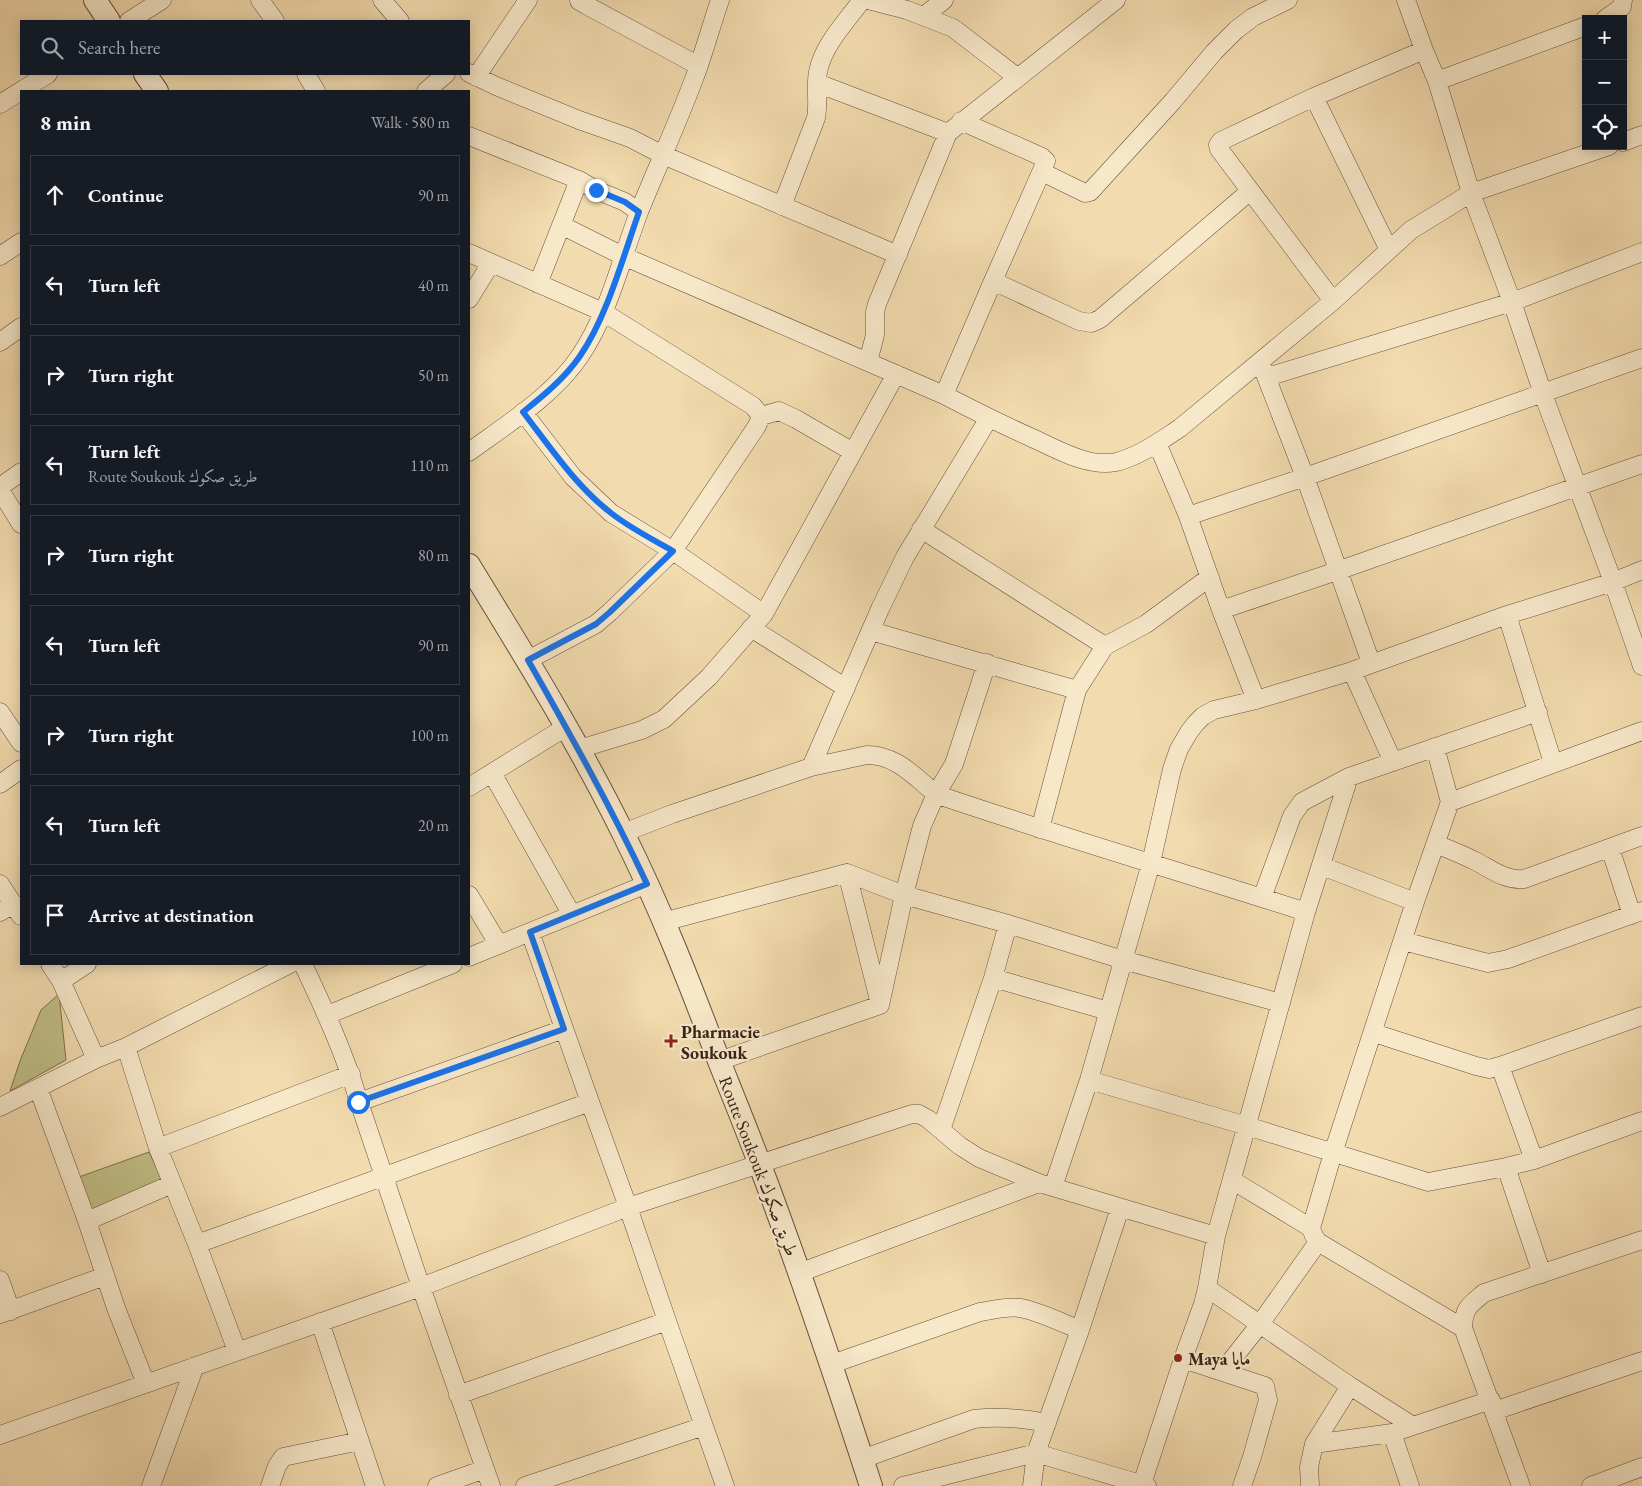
<!DOCTYPE html>
<html lang="en">
<head>
<meta charset="utf-8">
<style>
  :root { --surface:#171b24; --page:#20242c; --text:#f1f3f6; --muted:#9ea1a6; --line:#363941 }
  body { margin:0; font-family:"EB Garamond",Amiri,serif; background:var(--page); color:var(--text) }
  .controls { position:absolute; right:15px; top:15px; display:grid; overflow:hidden; border-radius:0px; box-shadow:0 2px 12px #0003 }
  .controls button { width:45px; height:45px; display:grid; place-items:center; padding:0; border:0; border-bottom:1px solid var(--line); background:var(--surface); color:var(--text); font:25px sans-serif }
  .stop { position:absolute; width:15px; height:15px; margin:-11px; border:4px solid #1a73e8; border-radius:50%; background:#fff }
  .stop.end { background:#1a73e8; border-color:#fff; box-shadow:0 1px 5px #0008 }
  .list { margin:0; padding:0; list-style:none }
  h2 { display:flex; justify-content:space-between; align-items:center; height:65px; margin:0; padding:0 20px; font-size:21px }
  h2 small { font-size:16px; font-weight:400; color:var(--muted) }
  .list li { display:grid; grid-template-columns:32px 1fr auto; gap:15px; align-items:center; box-sizing:border-box; height:80px; margin:0 10px 10px; padding:0 10px; border:1px solid var(--line); border-radius:0px }
  .list b { display:block; font-size:19px; white-space:nowrap }
  .list p { margin:0; font-size:16px; white-space:nowrap; color:var(--muted) }
  .list em { font-size:16px; font-style:normal; color:var(--muted) }
  .icon { flex:none; width:28px; height:28px; fill:none; stroke:currentColor; stroke-width:2; stroke-linecap:round; stroke-linejoin:round }
  .map { position:relative; flex:none; width:1642px; height:1486px; overflow:hidden }
  .search { position:absolute; background:var(--surface); box-shadow:0 2px 12px #0003; left:20px; top:20px; width:450px; height:55px; display:flex; align-items:center; gap:12px; box-sizing:border-box; padding:0 18px; border-radius:0px; color:var(--muted); font-size:19px }
  .panel { position:absolute; background:var(--surface); box-shadow:0 2px 12px #0003; left:20px; top:90px; width:450px; height:875px; border-radius:0px }
  .map>svg:first-child { display:block }
  .green { fill:#c0be86; stroke:#7c704e }
  .lines { fill:none; stroke-linecap:round; stroke-linejoin:round }
  .minor-casing { stroke:#67503c; stroke-width:19 }
  .tertiary-casing { stroke:#67503c; stroke-width:24 }
  .minor { stroke:#f7e8ca; stroke-width:18 }
  .tertiary { stroke:#f7e8ca; stroke-width:22 }
  .route { stroke:#1a73e8; stroke-width:6 }
  .poi-dot { fill:#8f2418; stroke:#f7e8ca; stroke-width:2 }
  .labels { text-anchor:middle; dominant-baseline:central; stroke-width:4.5; stroke-linejoin:round; paint-order:stroke }
  .poi-label { font-size:18px; font-weight:bold; fill:#392116; stroke:#f7e8ca; text-anchor:start }
  .street-label { font-size:18px; fill:#392116; stroke:#f7e8ca }
</style>
</head>
<body>
<div class="map">
<svg width="1642" height="1486" viewBox="0 0 1642 1486">
  <rect width="100%" height="100%" fill="#f2dbae"/>
  <filter id="stains"><feTurbulence type="fractalNoise" baseFrequency=".004" numOctaves="4"/><feColorMatrix values="0 0 0 0 .2 0 0 0 0 .09 0 0 0 0 .02 0 0 0 .5 -.17"/></filter>
  <radialGradient id="worn" r=".72"><stop offset=".6" stop-color="#630" stop-opacity="0"/><stop offset="1" stop-color="#630" stop-opacity=".3"/></radialGradient>
  <path class="green" d="M 59,994 L 66,1060 L 10,1091 L 20,1061 L 41,1010 Z
    M 149,1152 L 163,1182 L 91,1215 L 76,1178 Z"/>
  <g class="lines">
    <g class="minor-casing">
      <path id="minor" d="M 260,0 L 275,21
        M 382,0 L 400,21
        M 580,0 L 579,1 L 586,5 L 699,66
        M 868,0 L 907,10 L 953,28 L 1017,77
        M 1406,0 L 1424,50 L 1437,81 L 1471,193 L 1512,302 L 1543,394 L 1613,582 L 1642,666
        M 924,16 L 944,0
        M 1605,19 L 1622,7 L 1623,0
        M 129,21 L 162,0
        M 469,73 L 496,86 L 579,120 L 630,138 L 663,155 L 898,255
        M 306,74 L 316,91
        M 476,77 L 528,0
        M 1437,81 L 1586,26
        M 817,83 L 948,133
        M 426,91 L 446,74
        M 1314,97 L 1389,250
        M 0,104 L 48,74
        M 469,136 L 579,180 L 596,190 L 625,202 L 639,212
        M 1623,142 L 1642,135
        M 1042,172 L 1085,193 L 1090,192 L 1173,101 L 1214,52 L 1236,30 L 1253,17 L 1288,0
        M 782,206 L 816,118 C 819,103 815,87 818,72 C 823,45 846,22 862,0
        M 561,225 L 623,256 L 944,395 C 973,410 1001,424 1030,437 C 1055,448 1087,468 1116,462 C 1140,456 1160,441 1180,428 L 1333,301 L 1411,230 L 1471,193 L 1609,146
        M 469,253 L 603,312 L 753,406 L 761,416
        M 0,256 L 21,242
        M 993,281 L 1079,321 L 1091,323 L 1100,319 L 1249,192
        M 538,284 L 579,180
        M 469,299 L 491,263
        M 1333,301 L 1219,149 L 1218,145 L 1221,141 L 1314,97 L 1424,50
        M 0,342 L 21,327
        M 868,362 L 875,335 L 875,312 L 877,304 L 948,133 L 1116,0
        M 1262,366 L 1305,477 L 1371,663
        M 1267,377 L 1512,302 L 1642,252
        M 944,395 L 993,281 L 1046,161 L 1042,157 L 961,121
        M 523,412 L 573,477 L 611,513 L 673,551 L 764,614
        M 761,416 L 779,411 L 796,419 L 853,452
        M 1157,443 L 1188,516 L 1221,610 L 1256,700
        M 469,452 C 506,425 554,395 580,356 C 609,313 621,260 639,212 C 657,168 677,124 694,79 C 704,53 711,26 720,0
        M 0,487 L 21,472
        M 0,490 L 21,524
        M 1188,516 L 1305,477 L 1642,358
        M 921,529 L 1105,646
        M 1221,610 L 1337,571 L 1642,464
        M 1507,615 L 1553,763
        M 751,628 L 846,688
        M 871,631 L 1077,690
        M 528,660 L 596,624 L 610,612 L 673,551 L 757,426 L 761,416
        M 1352,671 L 1393,762
        M 0,712 L 21,743
        M 1435,747 L 1450,802 L 1415,902 L 1333,1153 L 1311,1228 L 1314,1236 L 1318,1242 L 1463,1328
        M 579,749 L 642,730 L 664,719 L 709,677 L 764,614 L 896,374
        M 811,767 L 880,609 L 905,557 L 989,418
        M 492,773 L 572,915
        M 0,784 L 21,769
        M 469,787 L 566,727
        M 1450,802 L 1642,731
        M 1040,829 L 1077,690 L 1105,646 L 1146,624 L 1210,577
        M 623,833 L 672,814 L 811,767 L 867,755 C 890,755 906,768 923,783 C 929,788 934,793 941,796 C 1062,837 1185,873 1306,912
        M 1436,844 C 1448,849 1461,854 1473,860 C 1490,868 1504,881 1524,879 L 1642,836
        M 1610,848 L 1632,915
        M 1322,866 L 1415,902
        M 847,873 L 879,1000
        M 0,884 L 21,916
        M 469,895 L 499,945
        M 1262,898 L 1292,816 L 1302,802 L 1349,777 L 1538,712
        M 0,912 L 14,904
        M 663,922 L 847,873 L 904,895 L 1008,924 L 1123,960 L 1281,1003
        M 530,932 L 590,1102 L 628,1207 L 667,1321 L 725,1486
        M 1403,941 L 1488,963 L 1508,959 L 1642,911
        M 469,957 L 647,884
        M 50,964 L 61,981 L 96,1059
        M 303,964 C 324,1009 345,1054 359,1102 L 421,1287 L 491,1486
        M 993,978 L 1108,1011
        M 61,981 L 87,964
        M 880,1005 L 904,895 L 922,826 L 936,794 L 954,764 L 987,663
        M 327,1015 L 453,964
        M 1374,1033 L 1476,1066 L 1489,1069 L 1500,1066 L 1642,1016
        M 126,1047 L 158,1148 L 197,1244 L 237,1351
        M 719,1061 L 880,1005
        M 1500,1066 L 1534,1160
        M 1089,1080 L 1247,1126 L 1428,1182 L 1506,1167 L 1534,1160 L 1642,1121
        M 38,1088 L 87,1221 L 116,1308 L 146,1384
        M 359,1102 L 564,1029
        M 0,1107 L 96,1059 L 126,1047 L 290,964
        M 941,1130 L 993,978 L 1008,924
        M 158,1148 L 351,1074
        M 1506,1167 L 1542,1274
        M 1232,1180 L 1311,1228
        M 1053,1187 L 1089,1080 L 1151,863 L 1172,769 L 1179,749 L 1189,732 L 1196,723 L 1203,716 L 1214,710 L 1256,700 L 1352,671 L 1507,615 L 1613,582 L 1642,570
        M 87,1221 L 172,1184
        M 197,1244 L 590,1102
        M 799,1273 L 1039,1183
        M 0,1280 L 11,1311
        M 1207,1288 L 1350,1386 L 1413,1426
        M 0,1314 L 105,1276
        M 320,1322 L 375,1486
        M 1183,1359 L 1265,1386 L 1268,1400 L 1252,1457 L 1242,1486
        M 832,1364 L 980,1312 C 993,1310 1007,1306 1020,1308 C 1038,1311 1063,1323 1080,1330
        M 1223,1371 L 1260,1324 L 1318,1242
        M 458,1395 L 667,1321
        M 1494,1411 L 1642,1361
        M 1392,1433 L 1410,1486
        M 0,1435 L 421,1287 L 628,1207 L 912,1114 L 919,1114 L 928,1119 L 960,1146 L 979,1158 L 1039,1183 L 1216,1236
        M 1314,1444 L 1392,1433 L 1491,1400
        M 862,1459 L 974,1419 C 1000,1416 1022,1418 1047,1423
        M 1142,1484 L 1183,1359 L 1203,1304 L 1207,1288 L 1216,1236 L 1306,912 L 1349,777
        M 151,1486 L 195,1366
        M 270,1486 L 277,1466 L 283,1457 L 360,1441
        M 437,1486 L 485,1469
        M 525,1486 L 704,1426
        M 903,1486 L 1036,1453 L 1147,1486
        M 1032,1486 L 1036,1453 L 1080,1330 L 1120,1208
        M 1310,1486 L 1309,1467 L 1314,1444 L 1350,1386
        M 1521,1486 L 1463,1328 C 1464,1307 1469,1306 1484,1293 L 1642,1240
        M 1591,1486 L 1642,1467"/>
    </g>
    <g class="tertiary-casing">
      <path id="tertiary" d="M 95,0 L 109,21
        M 145,74 L 157,91
        M 469,565 C 523,653 577,740 623,833 C 660,907 690,984 719,1061 C 733,1096 747,1130 760,1165 C 800,1271 836,1378 871,1486"/>
    </g>
    <use href="#minor" class="minor"/>
    <use href="#tertiary" class="tertiary"/>
  </g>
  <g class="lines">
    <path class="route" d="M 358,1102 L 564,1029 L 530,932 L 647,884 C 611,807 570,734 528,660 L 596,624 L 610,612 L 673,551 C 652,539 630,528 611,513 C 576,486 550,447 523,412 C 543,396 565,378 580,356 C 607,317 623,257 639,212 L 625,202 L 596,190"/>
  </g>
  <g class="poi-dot">
    <path d="M668.5 1033.5h5v5h5v5h-5v5h-5v-5h-5v-5h5z"/>
    <circle cx="1178" cy="1358" r="5"/>
  </g>
  <g class="labels">
    <g class="poi-label">
      <text x="681" y="1031">Pharmacie<tspan x="681" dy="21">Soukouk</tspan></text>
      <text x="1188" y="1358">Maya مايا</text>
    </g>
    <g class="street-label">
      <text transform="translate(759 1166) rotate(69)">Route Soukouk طريق صكوك</text>
    </g>
  </g>
  <rect width="100%" height="100%" filter="url(#stains)"/>
  <rect width="100%" height="100%" fill="url(#worn)"/>
</svg>
<div class="controls">
<button>+</button>
<button>−</button>
<button><svg class="icon" aria-label="locate" viewBox="0 0 24 24"><circle cx="12" cy="12" r="6"/><path d="M12 2v4M12 18v4M2 12h4M18 12h4"/></svg></button>
</div>
<div class="stop" style="left:358px;top:1102px"></div>
<div class="stop end" style="left:596px;top:190px"></div>
<div class="search"><svg class="icon" aria-label="search" viewBox="0 0 24 24"><circle cx="10" cy="10" r="6"/><path d="M15 15l6 6"/></svg>Search here</div>
<section class="panel">
<h2>8 min<small>Walk · 580 m</small></h2>
<ul class="list">
<li><svg class="icon" aria-label="ahead" viewBox="0 0 24 24"><path d="M12 20V5M6 11l6-6 6 6"/></svg><div><b>Continue</b></div><em>90 m</em></li>
<li><svg class="icon" aria-label="left" viewBox="0 0 24 24"><path d="M17 20v-9H6M10 6l-5 5 5 5"/></svg><div><b>Turn left</b></div><em>40 m</em></li>
<li><svg class="icon" aria-label="right" viewBox="0 0 24 24"><path d="M7 20v-9h11M14 6l5 5-5 5"/></svg><div><b>Turn right</b></div><em>50 m</em></li>
<li><svg class="icon" aria-label="left" viewBox="0 0 24 24"><path d="M17 20v-9H6M10 6l-5 5 5 5"/></svg><div><b>Turn left</b><p>Route Soukouk طريق صكوك</p></div><em>110 m</em></li>
<li><svg class="icon" aria-label="right" viewBox="0 0 24 24"><path d="M7 20v-9h11M14 6l5 5-5 5"/></svg><div><b>Turn right</b></div><em>80 m</em></li>
<li><svg class="icon" aria-label="left" viewBox="0 0 24 24"><path d="M17 20v-9H6M10 6l-5 5 5 5"/></svg><div><b>Turn left</b></div><em>90 m</em></li>
<li><svg class="icon" aria-label="right" viewBox="0 0 24 24"><path d="M7 20v-9h11M14 6l5 5-5 5"/></svg><div><b>Turn right</b></div><em>100 m</em></li>
<li><svg class="icon" aria-label="left" viewBox="0 0 24 24"><path d="M17 20v-9H6M10 6l-5 5 5 5"/></svg><div><b>Turn left</b></div><em>20 m</em></li>
<li><svg class="icon" aria-label="arrive" viewBox="0 0 24 24"><path d="M6 21V4h12l-3 4 3 4H6"/></svg><div><b>Arrive at destination</b></div></li>
</ul>
</section>
</div>
</body>
</html>
